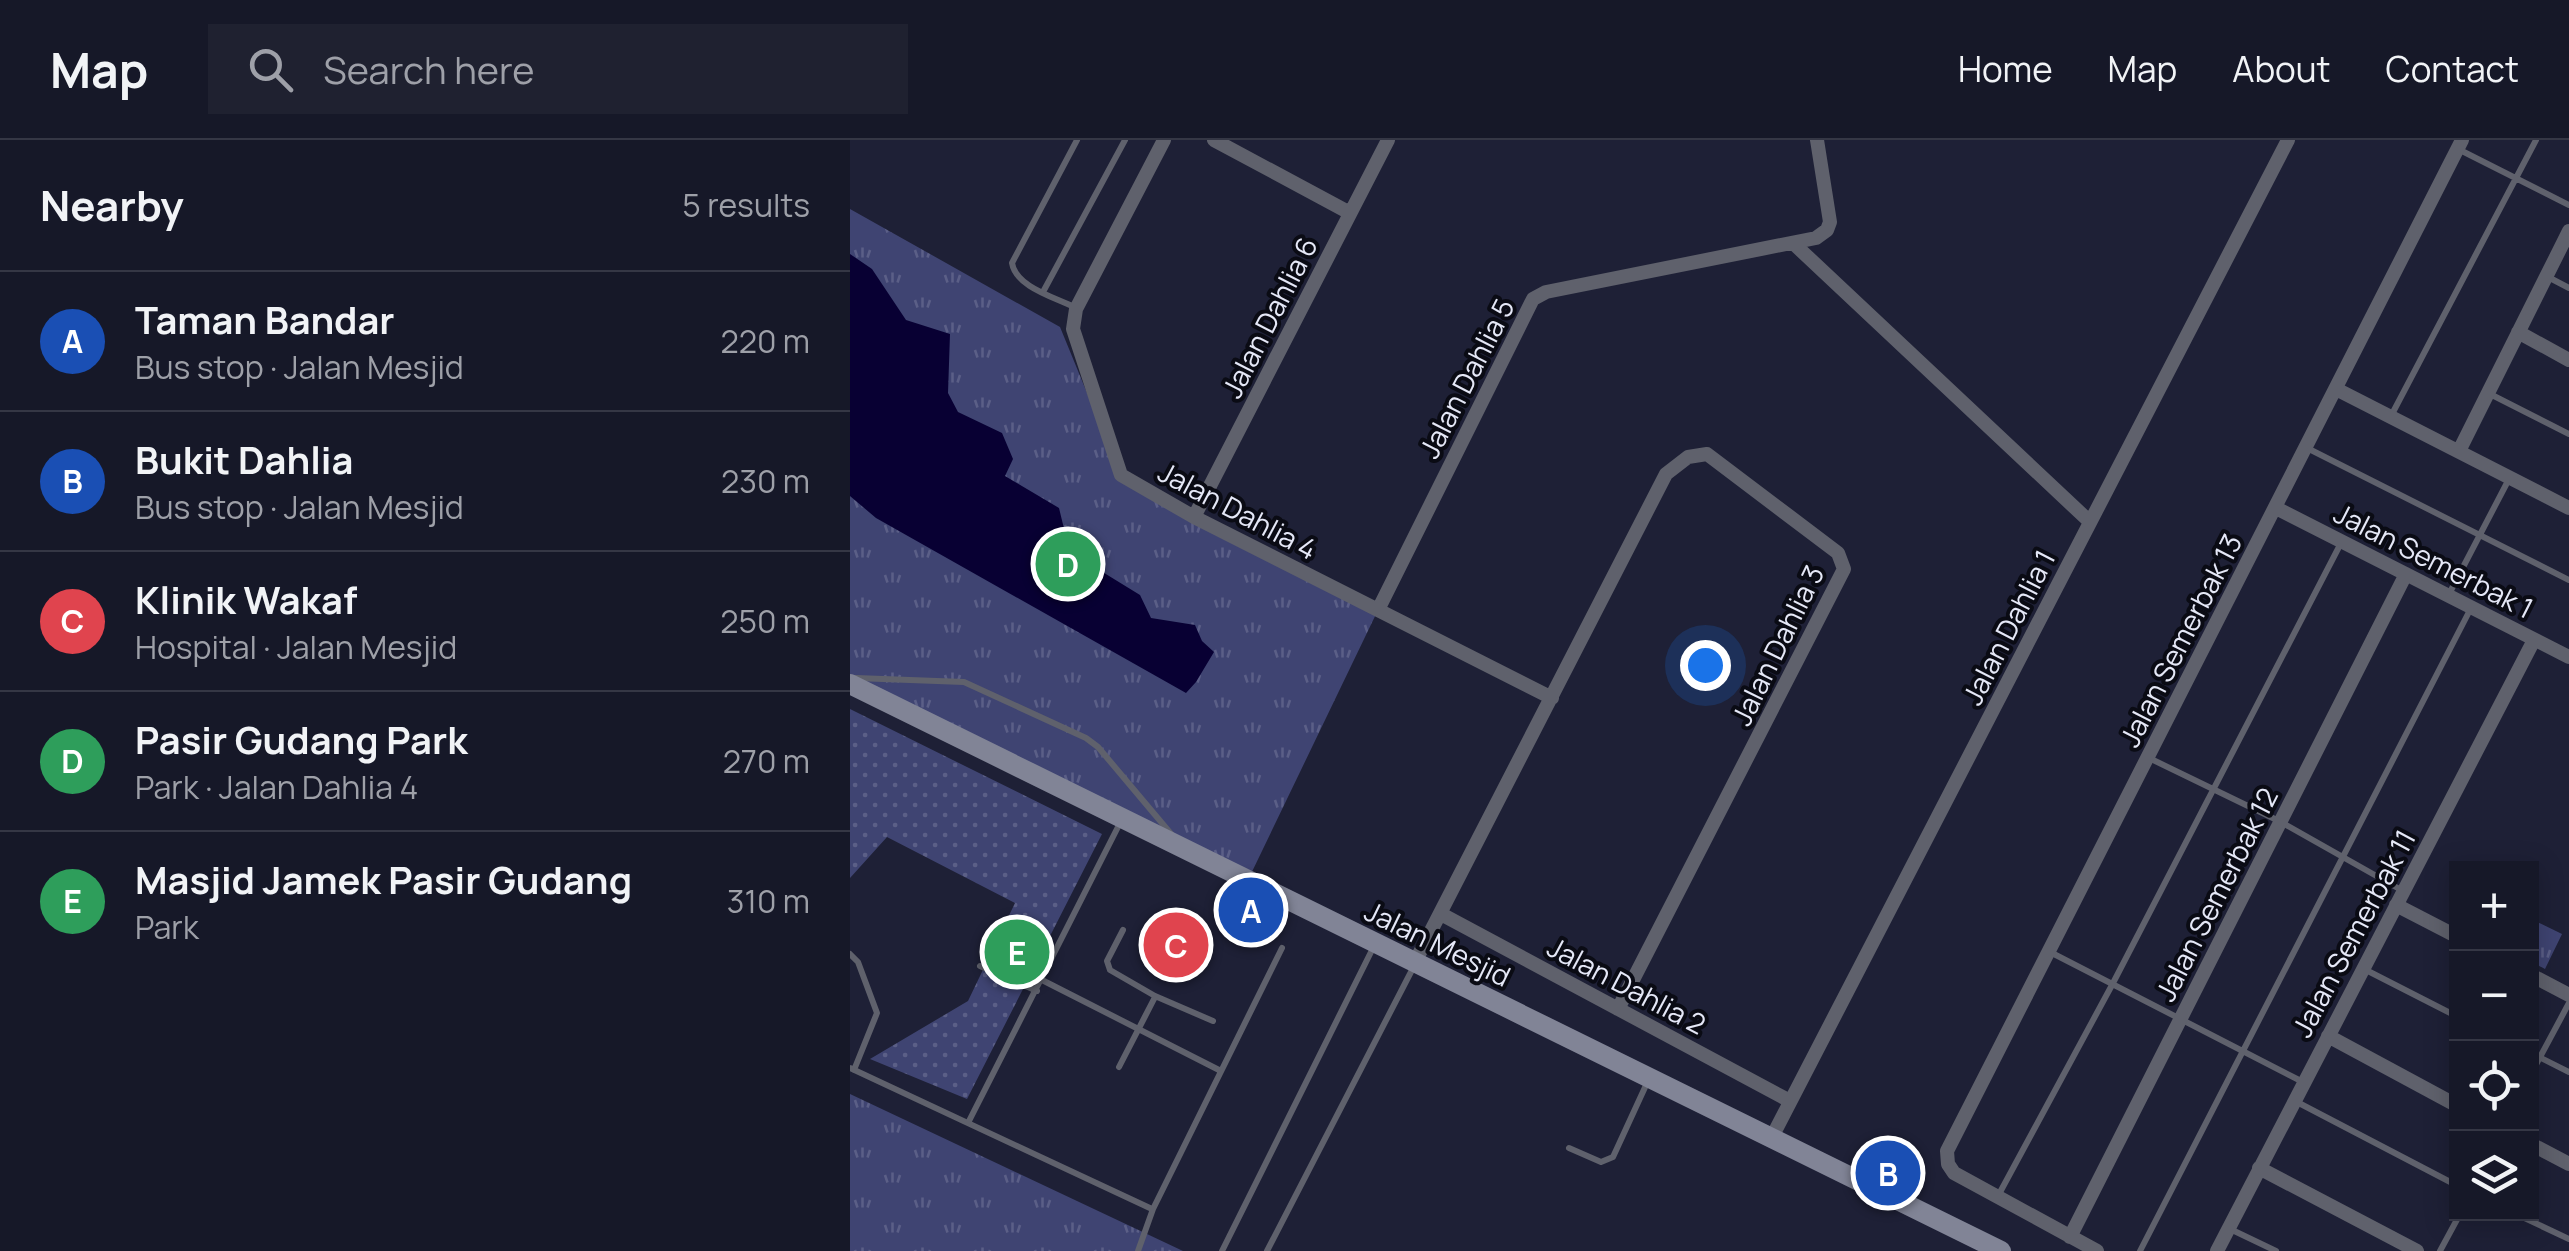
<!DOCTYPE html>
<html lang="en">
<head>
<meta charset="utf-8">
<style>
  :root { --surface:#161828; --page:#1f2130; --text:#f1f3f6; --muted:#9ea0a8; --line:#353745; --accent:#b45309 }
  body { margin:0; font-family:Manrope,sans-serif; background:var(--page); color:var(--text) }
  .controls { position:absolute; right:30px; bottom:30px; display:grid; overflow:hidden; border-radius:0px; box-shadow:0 5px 25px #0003 }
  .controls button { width:90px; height:90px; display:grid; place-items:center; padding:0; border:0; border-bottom:2px solid var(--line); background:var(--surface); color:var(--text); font:50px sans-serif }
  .you { position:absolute; left:855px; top:525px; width:35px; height:35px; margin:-25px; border:8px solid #fff; border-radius:50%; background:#1a73e8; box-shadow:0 0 0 15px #1a73e833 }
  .badge { display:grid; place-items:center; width:65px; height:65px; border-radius:50%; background:var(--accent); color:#fff; font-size:32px; font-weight:700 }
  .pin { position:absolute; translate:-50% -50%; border:5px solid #fff; box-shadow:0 2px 10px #0006 }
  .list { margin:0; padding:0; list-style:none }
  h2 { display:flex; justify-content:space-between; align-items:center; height:130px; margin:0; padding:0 40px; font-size:42px }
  h2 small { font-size:32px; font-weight:400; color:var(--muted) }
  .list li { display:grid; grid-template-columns:65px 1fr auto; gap:30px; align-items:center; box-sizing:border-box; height:140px; padding:0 40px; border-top:2px solid var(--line) }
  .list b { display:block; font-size:38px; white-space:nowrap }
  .list p { margin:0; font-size:32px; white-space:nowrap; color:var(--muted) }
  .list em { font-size:32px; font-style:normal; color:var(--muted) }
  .icon { flex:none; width:55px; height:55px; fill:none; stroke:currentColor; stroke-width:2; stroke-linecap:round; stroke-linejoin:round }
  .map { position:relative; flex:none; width:1719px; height:1111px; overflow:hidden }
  header { display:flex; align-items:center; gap:60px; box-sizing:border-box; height:140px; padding:0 50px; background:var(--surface); border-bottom:2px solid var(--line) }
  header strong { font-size:48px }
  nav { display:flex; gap:55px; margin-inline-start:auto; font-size:35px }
  .search { width:700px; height:90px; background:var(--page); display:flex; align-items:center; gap:25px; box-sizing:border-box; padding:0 35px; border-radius:0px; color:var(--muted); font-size:38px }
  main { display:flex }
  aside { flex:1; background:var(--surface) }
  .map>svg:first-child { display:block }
  .park { fill:url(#park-tufts) }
  .garden { fill:url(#garden-dots) }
  .water { fill:#080033 }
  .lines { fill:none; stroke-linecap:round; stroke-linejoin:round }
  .service { stroke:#5f616c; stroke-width:6 }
  .minor { stroke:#5f616c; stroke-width:14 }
  .secondary { stroke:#818496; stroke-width:20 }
  .labels { text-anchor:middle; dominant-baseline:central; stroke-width:8; stroke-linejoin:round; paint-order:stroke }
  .street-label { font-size:28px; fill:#e5e8f7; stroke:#0a0b14 }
</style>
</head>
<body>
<header>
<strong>Map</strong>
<div class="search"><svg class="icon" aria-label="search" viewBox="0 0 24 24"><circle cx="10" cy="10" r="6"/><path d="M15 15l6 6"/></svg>Search here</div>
<nav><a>Home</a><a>Map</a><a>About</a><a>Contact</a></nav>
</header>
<main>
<aside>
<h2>Nearby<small>5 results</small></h2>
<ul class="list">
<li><span class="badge" style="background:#1a4fb4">A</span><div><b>Taman Bandar</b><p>Bus stop · Jalan Mesjid</p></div><em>220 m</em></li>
<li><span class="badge" style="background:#1a4fb4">B</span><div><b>Bukit Dahlia</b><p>Bus stop · Jalan Mesjid</p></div><em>230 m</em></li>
<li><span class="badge" style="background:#e0444e">C</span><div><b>Klinik Wakaf</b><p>Hospital · Jalan Mesjid</p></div><em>250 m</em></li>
<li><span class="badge" style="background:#2e9e5b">D</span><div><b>Pasir Gudang Park</b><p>Park · Jalan Dahlia 4</p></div><em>270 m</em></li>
<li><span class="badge" style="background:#2e9e5b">E</span><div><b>Masjid Jamek Pasir Gudang</b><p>Park</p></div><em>310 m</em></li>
</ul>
</aside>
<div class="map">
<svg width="1719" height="1111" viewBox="0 0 1719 1111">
  <defs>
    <pattern id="park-tufts" width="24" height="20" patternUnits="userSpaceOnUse" patternTransform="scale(2.5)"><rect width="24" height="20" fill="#3f4472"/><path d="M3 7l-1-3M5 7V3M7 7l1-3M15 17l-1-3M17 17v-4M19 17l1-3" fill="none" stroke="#5b5f87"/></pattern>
    <pattern id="garden-dots" width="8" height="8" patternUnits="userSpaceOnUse" patternTransform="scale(2.5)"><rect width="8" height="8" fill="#3f4472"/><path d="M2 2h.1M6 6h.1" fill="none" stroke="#5b5f87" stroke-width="1.8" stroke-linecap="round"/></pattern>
  </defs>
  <rect width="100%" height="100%" fill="#1e2036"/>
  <path class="park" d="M 0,69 L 210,187 L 269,331 L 528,470 L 398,740 L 0,544 Z
    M 1681,779 L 1712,794 L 1695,829 L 1682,822 Z
    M 0,954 L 333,1111 L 0,1111 Z"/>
  <path class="garden" d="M 0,569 L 252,694 L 117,959 L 20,919 L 118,861 L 165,763 L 37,697 L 0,738 Z"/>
  <path class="water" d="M 0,114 L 22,129 L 56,180 L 100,194 L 98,253 L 108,272 L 152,293 L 163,319 L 155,336 L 209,368 L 216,397 L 233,420 L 290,455 L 301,478 L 345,485 L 352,501 L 364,512 L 346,542 L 336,553 L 26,378 L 0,356 Z"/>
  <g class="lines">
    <path class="service" d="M 1608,9 L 1719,65
      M 1698,137 L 1719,148
      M 193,152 L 275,0
      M 224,167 C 204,157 166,147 162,123 L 227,0
      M 1640,254 L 1719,294
      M 1541,276 L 1686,0
      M 1457,308 L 1719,440
      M 1598,456 L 1659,339
      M 6,538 L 114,542 L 236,598 L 248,607 L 322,695
      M 1299,618 L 1431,682 L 1553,751
      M 273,790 L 257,821 L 260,830 L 305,856 L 363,881
      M 1200,812 L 1453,942
      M 0,814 L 8,822 L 27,873 L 4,930
      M 130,826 L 187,851
      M 1514,829 L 1606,876
      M 192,840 L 371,931
      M 1681,913 L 1719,932
      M 269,927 L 305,857
      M 0,928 L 302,1069
      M 1681,934 L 1719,863
      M 1445,961 L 1606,1045
      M 118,983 L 271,681
      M 719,1008 L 751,1022 L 763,1017 L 797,943
      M 1148,1056 L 1262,845 L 1491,403
      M 1666,1074 L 1719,1099
      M 1378,1088 L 1426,1111
      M 288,1111 L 303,1069 L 432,808
      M 372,1111 L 523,808
      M 417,1111 L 563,828
      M 1290,1111 L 1621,468
      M 1590,1111 L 1610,1074"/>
    <path class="minor" d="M 314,0 L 226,169 L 223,189 L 271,335 L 344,377 L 702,558
      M 364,0 L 500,73
      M 943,103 L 1240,382
      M 1668,192 L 1719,220
      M 1486,249 L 1719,368
      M 1609,311 L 1719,91
      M 1426,368 L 1719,517
      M 344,377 L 538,0
      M 528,470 L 683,159 L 696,152 L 966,98 L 977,90 L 980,82 L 967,0
      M 1546,765 L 1606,796
      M 591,774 L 940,961
      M 565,822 L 816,334 L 838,317 L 857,314 L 988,413 L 994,429 L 768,869
      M 1681,835 L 1719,855
      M 1478,896 L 1606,965
      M 922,997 L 1438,0
      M 1681,1004 L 1719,1024
      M 1409,1028 L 1567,1111
      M 1220,1097 L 1556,434
      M 1247,1111 L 1104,1033 L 1098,1024 L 1097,1011 L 1612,0
      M 1367,1111 L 1684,500"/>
    <path class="secondary" d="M 0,544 L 1151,1111"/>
  </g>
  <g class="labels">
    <g class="street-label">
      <text transform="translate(419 177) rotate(-63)">Jalan Dahlia 6</text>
      <text transform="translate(616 238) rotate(-63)">Jalan Dahlia 5</text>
      <text transform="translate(388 370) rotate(28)">Jalan Dahlia 4</text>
      <text transform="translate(1584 420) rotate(27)">Jalan Semerbak 1</text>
      <text transform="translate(1158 487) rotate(-63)">Jalan Dahlia 1</text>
      <text transform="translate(1330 500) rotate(-63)">Jalan Semerbak 13</text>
      <text transform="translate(927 505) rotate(-64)">Jalan Dahlia 3</text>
      <text transform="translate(1366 754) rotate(-63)">Jalan Semerbak 12</text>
      <text transform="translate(1503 793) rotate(-62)">Jalan Semerbak 11</text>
      <text transform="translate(588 803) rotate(26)">Jalan Mesjid</text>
      <text transform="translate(777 845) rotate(28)">Jalan Dahlia 2</text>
    </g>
  </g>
</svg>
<div class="controls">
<button>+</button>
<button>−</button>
<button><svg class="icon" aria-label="locate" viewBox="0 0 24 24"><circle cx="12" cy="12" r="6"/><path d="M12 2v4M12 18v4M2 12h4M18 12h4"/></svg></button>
<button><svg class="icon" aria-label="layers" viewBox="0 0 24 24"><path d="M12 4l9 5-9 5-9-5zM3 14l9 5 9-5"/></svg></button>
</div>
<div class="you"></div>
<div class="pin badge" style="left:401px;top:770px;background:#1a4fb4">A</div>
<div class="pin badge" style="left:1038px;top:1033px;background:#1a4fb4">B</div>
<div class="pin badge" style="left:326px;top:805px;background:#e0444e">C</div>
<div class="pin badge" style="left:218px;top:424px;background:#2e9e5b">D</div>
<div class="pin badge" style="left:167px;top:812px;background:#2e9e5b">E</div>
</div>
</main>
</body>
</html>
